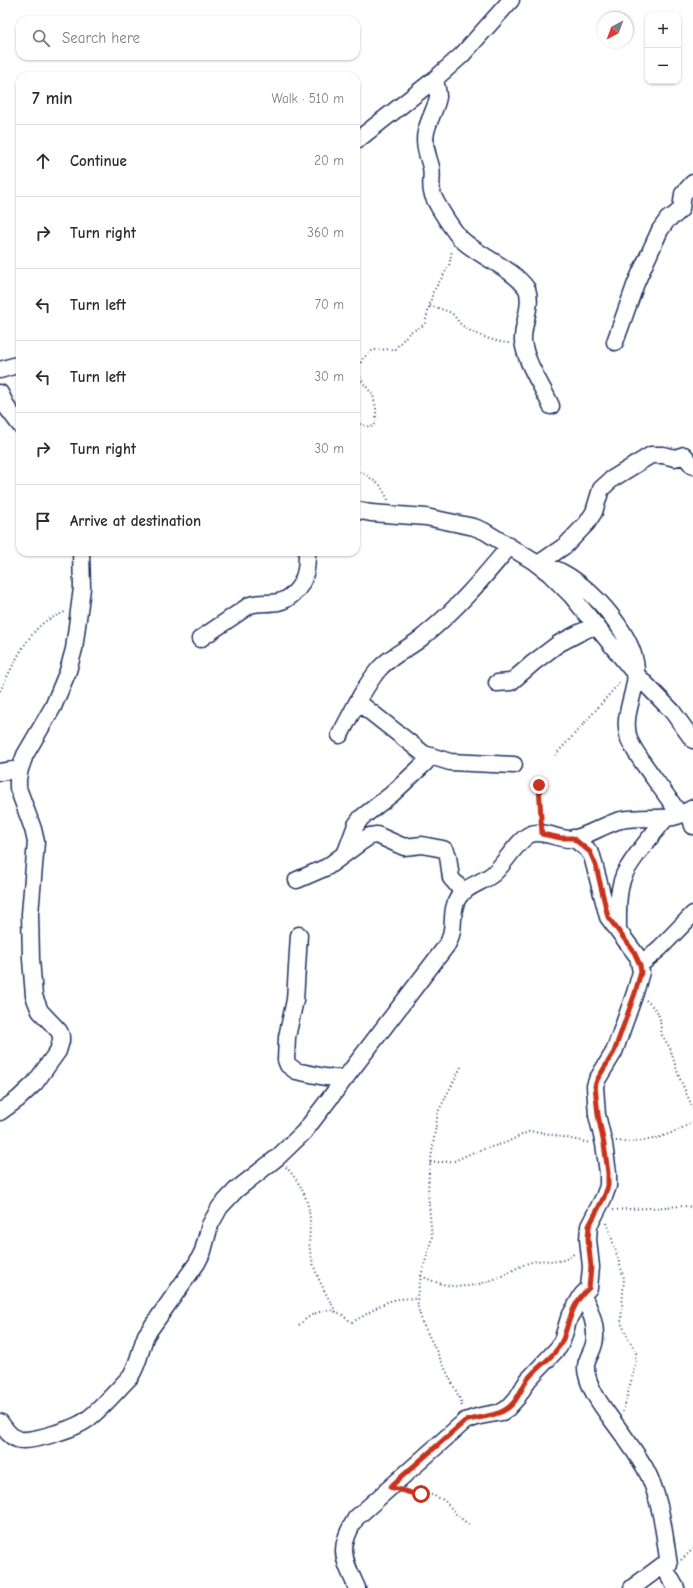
<!DOCTYPE html>
<html lang="en">
<head>
<meta charset="utf-8">
<style>
  :root { --surface:#fff; --page:#f2f2f3; --text:#2b2b33; --muted:#7c7c81; --line:#e1e1e2 }
  body { margin:0; font-family:"Comic Neue",sans-serif; background:var(--page); color:var(--text) }
  .controls { position:absolute; right:12px; top:12px; display:grid; overflow:hidden; border-radius:8px; box-shadow:0 1px 3px #0004 }
  .controls button { width:36px; height:36px; display:grid; place-items:center; padding:0; border:0; border-bottom:1px solid var(--line); background:var(--surface); color:var(--text); font:20px sans-serif }
  .compass { position:absolute; left:597px; top:12px; width:36px; height:36px; border-radius:50%; background:var(--surface); box-shadow:0 1px 3px #0004; rotate:221deg }
  .stop { position:absolute; width:12px; height:12px; margin:-9px; border:3px solid #c8321e; border-radius:50%; background:#fff }
  .stop.end { background:#c8321e; border-color:#fff; box-shadow:0 1px 4px #0008 }
  .list { margin:0; padding:0; list-style:none }
  h2 { display:flex; justify-content:space-between; align-items:center; height:52px; margin:0; padding:0 16px; font-size:17px }
  h2 small { font-size:13px; font-weight:400; color:var(--muted) }
  .list li { display:grid; grid-template-columns:26px 1fr auto; gap:12px; align-items:center; box-sizing:border-box; height:72px; padding:0 16px; border-top:1px solid var(--line) }
  .list b { display:block; font-size:15px; white-space:nowrap }
  .list em { font-size:13px; font-style:normal; color:var(--muted) }
  .icon { flex:none; width:22px; height:22px; fill:none; stroke:currentColor; stroke-width:2; stroke-linecap:round; stroke-linejoin:round }
  .map { position:relative; flex:none; width:693px; height:1588px; overflow:hidden }
  .search { position:absolute; background:var(--surface); box-shadow:0 1px 3px #0004; left:16px; top:16px; width:344px; height:44px; display:flex; align-items:center; gap:10px; box-sizing:border-box; padding:0 14px; border-radius:12px; color:var(--muted); font-size:15px }
  .panel { position:absolute; background:var(--surface); box-shadow:0 1px 3px #0004; left:16px; top:72px; width:344px; height:484px; border-radius:12px }
  .map>svg:first-child { display:block }
  .lines { fill:none; stroke-linecap:round; stroke-linejoin:round }
  .minor-casing { stroke:#1b2f5e; stroke-width:19 }
  .path { stroke:#1b2f5e; stroke-width:2; stroke-dasharray:1 3; stroke-linecap:butt }
  .minor { stroke:#fff; stroke-width:16 }
  .route { stroke:#c8321e; stroke-width:5 }
</style>
</head>
<body>
<div class="map">
<svg width="693" height="1588" viewBox="0 0 693 1588">
  <rect width="100%" height="100%" fill="#fff"/>
  <filter id="ink" filterUnits="userSpaceOnUse"><feTurbulence type="fractalNoise" baseFrequency=".025" numOctaves="2"/><feDisplacementMap in="SourceGraphic" scale="8" xChannelSelector="R" yChannelSelector="G"/><feConvolveMatrix kernelMatrix="1 2 1 2 8 2 1 2 1" color-interpolation-filters="sRGB"/></filter>
  <g filter="url(#ink)">
    <g class="lines">
      <g class="minor-casing">
        <path id="minor" d="M 435,79 C 436,85 438,92 438,97 C 437,106 428,121 426,132 C 423,144 428,156 431,167 C 433,176 430,183 432,192 C 434,202 453,230 460,238 C 480,258 511,266 527,289 C 533,306 522,324 523,341 C 526,364 542,385 551,406
          M 356,141 L 435,79 L 462,55 L 511,0
          M 615,342 L 636,283 L 660,230 L 668,219 L 675,215 L 681,209 L 683,194 L 693,183
          M 0,370 L 20,364
          M 0,393 L 8,409 L 20,425
          M 356,510 L 371,513 L 426,517 L 474,527 L 484,531 L 533,561 L 550,574 L 571,595 L 631,669 L 672,711 L 693,740
          M 538,564 L 566,545 L 587,523 L 594,512 L 601,489 L 612,479 L 651,455 L 663,455 L 675,458 L 684,455 L 693,466
          M 549,567 C 584,577 635,633 636,670 C 637,693 621,715 629,739 C 632,747 638,755 643,763 C 655,780 668,797 680,815
          M 200,639 L 250,605 C 259,602 269,604 278,602 C 291,600 302,586 305,574 C 307,567 307,559 307,552
          M 497,683 L 511,682 L 533,663 L 558,644 L 579,633 L 596,625
          M 358,702 L 424,754 L 450,762 L 514,765
          M 340,735 C 352,713 363,688 379,669 C 392,654 411,648 425,635 C 457,609 483,578 509,547
          M 0,772 L 20,769
          M 689,810 L 693,826
          M 573,838 L 587,849 L 592,856 L 608,917 L 638,957 L 641,972 L 635,993 L 614,1052 L 597,1080 L 595,1086 L 597,1115 L 604,1144 L 608,1173 L 608,1186 L 604,1197 L 589,1226 L 588,1239 L 591,1267 L 589,1288 L 582,1295 C 590,1308 598,1328 594,1344 C 591,1356 583,1362 587,1375 C 591,1392 602,1406 612,1420 C 624,1436 635,1451 645,1468 C 661,1497 664,1533 669,1565 L 663,1565 L 676,1588
          M 346,852 L 356,825 L 361,818 L 392,794 L 424,764 L 430,757
          M 297,880 L 327,867 L 361,842 L 370,836 L 377,835 L 404,847 L 422,845 L 443,849 L 446,851 L 448,856 L 451,878 L 458,886 L 465,891
          M 618,930 C 618,912 617,892 624,875 C 632,858 653,834 666,818
          M 299,935 L 295,1000 L 287,1037 L 286,1060 L 288,1065 L 296,1071 L 325,1077 L 346,1078
          M 640,965 L 660,948 L 693,914
          M 0,1112 L 18,1099 L 35,1083 L 58,1051 L 61,1041 L 61,1036 L 59,1031 L 40,1011 L 34,996 L 31,959 L 30,914 L 36,842 L 33,829 L 18,788 L 18,779 L 20,769 L 25,755 L 53,707 L 68,671 L 74,649 L 82,588 L 81,552
          M 0,1422 C 5,1429 9,1436 17,1439 C 29,1444 75,1428 85,1421 C 98,1413 118,1389 130,1377 C 139,1364 140,1350 146,1335 L 197,1263 L 203,1251 L 210,1225 L 220,1207 L 236,1190 L 278,1157 L 304,1132 L 447,945 C 457,929 449,912 458,898 C 465,886 482,883 493,874 C 504,865 518,839 531,834 C 543,830 557,839 570,839 C 586,838 604,824 621,820 C 638,817 656,819 673,817 L 680,815 L 693,808
          M 357,1588 C 343,1557 337,1549 356,1518 L 465,1421 L 480,1416 L 502,1412 L 508,1408 L 517,1398 L 528,1380 L 559,1347 L 563,1338 L 569,1318 L 582,1295
          M 632,1588 L 663,1565"/>
      </g>
      <path class="path" d="M 430,306 C 436,308 444,309 451,313 C 456,316 458,323 463,326 C 473,334 497,343 510,343
        M 356,423 L 370,427 L 374,426 L 376,423 L 376,408 L 373,395 L 361,380 L 358,369 L 363,358 L 373,350 L 395,349 L 410,332 L 421,327 L 425,323 L 433,292 L 449,266 L 452,250
        M 356,471 L 363,473 L 380,485 L 389,501
        M 0,691 C 12,668 23,641 42,624 C 49,618 57,616 65,612
        M 555,755 C 578,731 599,706 621,681
        M 539,785 L 541,820
        M 646,1000 L 657,1011 L 660,1019 L 661,1030 L 662,1035 L 670,1048 L 678,1074 L 693,1109
        M 461,1067 L 438,1112 L 429,1172 L 428,1194 L 432,1238 L 421,1276 L 417,1296 L 418,1307 L 422,1322 L 461,1401 L 462,1408
        M 616,1141 C 647,1144 666,1137 693,1122
        M 430,1163 L 454,1161 L 474,1152 L 505,1143 L 528,1132 L 535,1131 L 590,1143
        M 286,1167 C 300,1182 310,1201 310,1222 C 310,1233 308,1244 311,1255 C 315,1275 326,1294 336,1312
        M 613,1210 L 683,1206 L 693,1207
        M 607,1223 L 624,1278 L 621,1323 L 636,1353 L 636,1360 L 634,1370 L 623,1412
        M 421,1276 C 453,1291 472,1289 504,1275 C 513,1271 522,1264 532,1262 C 551,1257 558,1268 576,1252
        M 299,1325 C 309,1315 324,1306 339,1313 C 344,1315 347,1320 352,1322 C 380,1309 382,1296 417,1299
        M 407,1492 L 432,1495 L 444,1500 L 456,1514 L 469,1525
        M 681,1560 L 693,1549"/>
      <use href="#minor" class="minor"/>
    </g>
  </g>
  <g class="lines" filter="url(#ink)">
    <path class="route" d="M 421,1494 L 411,1493 L 390,1487 L 465,1421 C 477,1417 492,1417 503,1411 C 516,1405 520,1391 527,1380 C 538,1365 556,1357 563,1339 C 570,1319 572,1303 589,1288 L 591,1267 L 588,1239 L 589,1226 L 604,1197 L 608,1186 L 608,1173 L 604,1144 L 598,1115 L 595,1086 L 597,1080 L 614,1052 L 635,993 L 641,972 L 640,965 L 634,952 L 608,917 L 596,866 L 590,852 L 573,838 L 561,838 L 542,834 L 539,785"/>
  </g>
</svg>
<div class="controls">
<button>+</button>
<button>−</button>
</div>
<svg class="compass" viewBox="-18 -18 36 36"><path d="M0-13l5 13h-10z" fill="#e53935"/><path d="M0 13l5-13h-10z" fill="#7c7c81"/></svg>
<div class="stop" style="left:421px;top:1494px"></div>
<div class="stop end" style="left:539px;top:785px"></div>
<div class="search"><svg class="icon" aria-label="search" viewBox="0 0 24 24"><circle cx="10" cy="10" r="6"/><path d="M15 15l6 6"/></svg>Search here</div>
<section class="panel">
<h2>7 min<small>Walk · 510 m</small></h2>
<ul class="list">
<li><svg class="icon" aria-label="ahead" viewBox="0 0 24 24"><path d="M12 20V5M6 11l6-6 6 6"/></svg><div><b>Continue</b></div><em>20 m</em></li>
<li><svg class="icon" aria-label="right" viewBox="0 0 24 24"><path d="M7 20v-9h11M14 6l5 5-5 5"/></svg><div><b>Turn right</b></div><em>360 m</em></li>
<li><svg class="icon" aria-label="left" viewBox="0 0 24 24"><path d="M17 20v-9H6M10 6l-5 5 5 5"/></svg><div><b>Turn left</b></div><em>70 m</em></li>
<li><svg class="icon" aria-label="left" viewBox="0 0 24 24"><path d="M17 20v-9H6M10 6l-5 5 5 5"/></svg><div><b>Turn left</b></div><em>30 m</em></li>
<li><svg class="icon" aria-label="right" viewBox="0 0 24 24"><path d="M7 20v-9h11M14 6l5 5-5 5"/></svg><div><b>Turn right</b></div><em>30 m</em></li>
<li><svg class="icon" aria-label="arrive" viewBox="0 0 24 24"><path d="M6 21V4h12l-3 4 3 4H6"/></svg><div><b>Arrive at destination</b></div></li>
</ul>
</section>
</div>
</body>
</html>
